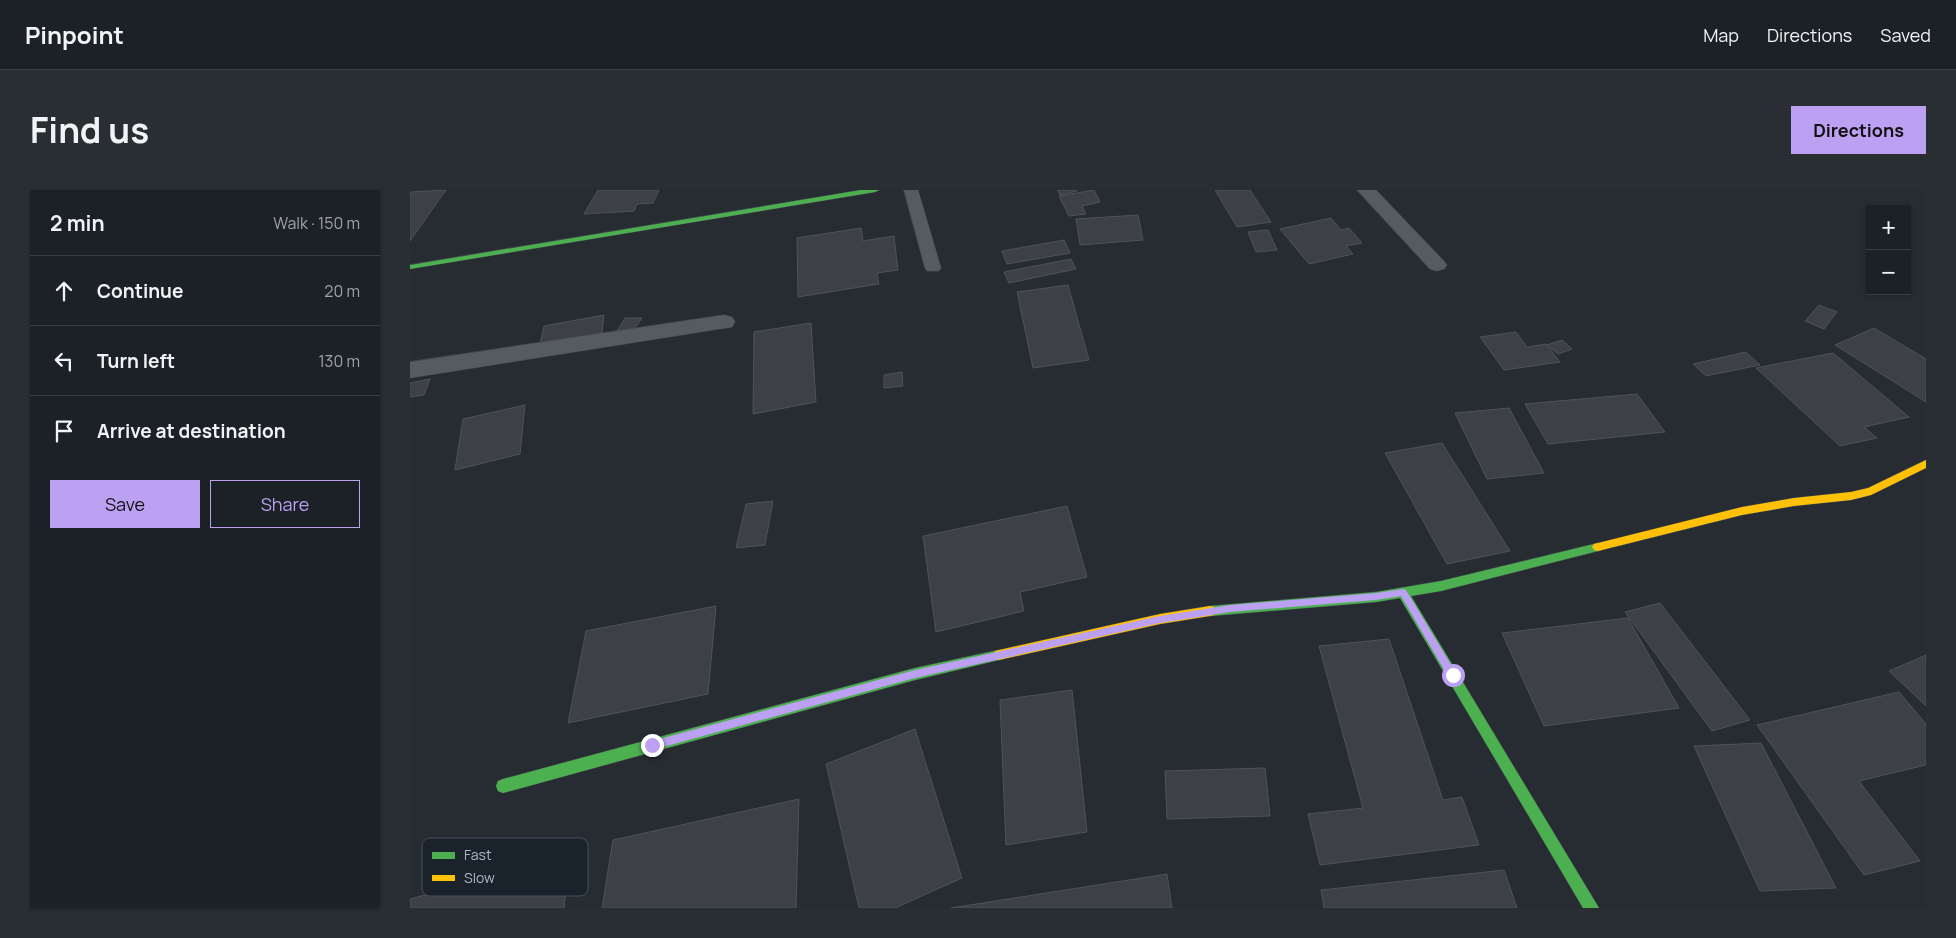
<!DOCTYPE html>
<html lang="en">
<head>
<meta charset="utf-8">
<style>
  :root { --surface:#1c2126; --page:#292e32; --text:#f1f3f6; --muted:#a0a3a7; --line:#3a3e43; --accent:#bca0f2 }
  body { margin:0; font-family:Manrope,sans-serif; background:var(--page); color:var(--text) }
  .controls { position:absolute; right:15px; top:15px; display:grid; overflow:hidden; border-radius:0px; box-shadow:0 1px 4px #0004 }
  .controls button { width:45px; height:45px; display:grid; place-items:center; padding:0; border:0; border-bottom:1px solid var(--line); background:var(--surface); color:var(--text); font:25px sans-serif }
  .stop { position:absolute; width:15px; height:15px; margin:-11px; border:4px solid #bca0f2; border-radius:50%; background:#fff }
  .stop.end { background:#bca0f2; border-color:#fff; box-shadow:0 1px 5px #0008 }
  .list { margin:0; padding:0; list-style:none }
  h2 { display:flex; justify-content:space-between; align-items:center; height:65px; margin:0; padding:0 20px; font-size:21px }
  h2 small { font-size:16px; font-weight:400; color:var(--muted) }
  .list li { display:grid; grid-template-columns:32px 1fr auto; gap:15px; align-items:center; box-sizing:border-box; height:70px; padding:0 20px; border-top:1px solid var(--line) }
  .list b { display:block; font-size:19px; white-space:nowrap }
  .list em { font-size:16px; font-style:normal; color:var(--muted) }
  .actions { display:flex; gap:10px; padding:15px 20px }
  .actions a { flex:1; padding:11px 0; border:1px solid var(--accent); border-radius:0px; text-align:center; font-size:18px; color:var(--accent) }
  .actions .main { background:var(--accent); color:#111 }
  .icon { flex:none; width:28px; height:28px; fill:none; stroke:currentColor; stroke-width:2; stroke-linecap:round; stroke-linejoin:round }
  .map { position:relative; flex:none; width:1516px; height:718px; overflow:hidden; border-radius:0px }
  header { display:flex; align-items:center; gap:30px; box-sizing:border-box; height:70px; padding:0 25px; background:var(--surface); border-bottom:1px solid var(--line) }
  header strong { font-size:24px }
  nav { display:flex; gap:28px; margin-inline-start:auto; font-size:18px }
  .intro { display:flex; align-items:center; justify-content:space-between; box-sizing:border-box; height:120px; padding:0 30px }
  h1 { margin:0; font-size:35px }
  .button { padding:12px 22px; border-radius:0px; background:var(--accent); color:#111; font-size:18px; font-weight:700 }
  main { display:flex; gap:30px; padding:0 30px }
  aside { flex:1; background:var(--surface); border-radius:0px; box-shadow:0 1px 4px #0004 }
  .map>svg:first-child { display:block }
  .building { fill:#3d4147; stroke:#4d535a }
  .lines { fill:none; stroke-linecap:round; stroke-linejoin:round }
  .lane-casing { stroke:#44494e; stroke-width:1 }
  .street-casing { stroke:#44494e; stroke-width:1 }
  .fast-casing { stroke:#44494e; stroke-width:1 }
  .slow-casing { stroke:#44494e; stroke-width:1 }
  .lane { fill:#565a61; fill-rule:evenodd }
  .street { fill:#565a61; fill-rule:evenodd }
  .fast { fill:#4caf50; fill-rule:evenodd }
  .slow { fill:#ffc107; fill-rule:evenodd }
  .route { fill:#bca0f2 }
  .key { fill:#1a222c; stroke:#464f5a; stroke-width:1 }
  .key-label { font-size:14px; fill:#aeb8c4 }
</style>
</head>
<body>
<header>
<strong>Pinpoint</strong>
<nav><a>Map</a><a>Directions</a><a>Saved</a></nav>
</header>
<div class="intro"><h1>Find us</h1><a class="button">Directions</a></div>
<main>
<aside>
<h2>2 min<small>Walk · 150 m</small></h2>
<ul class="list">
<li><svg class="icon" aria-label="ahead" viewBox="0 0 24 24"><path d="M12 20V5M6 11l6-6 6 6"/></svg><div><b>Continue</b></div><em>20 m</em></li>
<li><svg class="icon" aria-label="left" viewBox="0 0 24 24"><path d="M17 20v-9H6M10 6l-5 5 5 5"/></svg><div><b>Turn left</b></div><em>130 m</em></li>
<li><svg class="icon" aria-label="arrive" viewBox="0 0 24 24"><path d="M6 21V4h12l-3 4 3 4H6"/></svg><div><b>Arrive at destination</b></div></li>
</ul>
<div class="actions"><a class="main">Save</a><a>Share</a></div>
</aside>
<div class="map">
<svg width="1516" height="718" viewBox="0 0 1516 718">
  <rect width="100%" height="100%" fill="#262c32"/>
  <path class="building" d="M 36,0 L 0,51 L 0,2 Z
    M 188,0 L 249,0 L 243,13 L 227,14 L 224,21 L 174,24 Z
    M 647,0 L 666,0 L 667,1 L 650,5 Z
    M 684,0 L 690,12 L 672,16 L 676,24 L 659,26 L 649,6 Z
    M 805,0 L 840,0 L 861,32 L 827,37 Z
    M 728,25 L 733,50 L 670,55 L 666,29 Z
    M 921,28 L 931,40 L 939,38 L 952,53 L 936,56 L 943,64 L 899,74 L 870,39 Z
    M 451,38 L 453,51 L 484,46 L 488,80 L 467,83 L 469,94 L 388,107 L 387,48 Z
    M 858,40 L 867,60 L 846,62 L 838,42 Z
    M 654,50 L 660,63 L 597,74 L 592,61 Z
    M 661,69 L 666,79 L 599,93 L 594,82 Z
    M 658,95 L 679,170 L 623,178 L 607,102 Z
    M 1409,115 L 1427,122 L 1414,139 L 1395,131 Z
    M 194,125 L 192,143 L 130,154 L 134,136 Z
    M 215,128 L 232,128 L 223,141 L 207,141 Z
    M 401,133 L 406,212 L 343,224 L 344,142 Z
    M 1464,138 L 1516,169 L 1516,212 L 1425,155 Z
    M 1106,142 L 1117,157 L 1136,154 L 1150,172 L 1094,180 L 1070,147 Z
    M 1152,150 L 1162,159 L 1148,164 L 1137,155 Z
    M 1336,162 L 1350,175 L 1296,186 L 1283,174 Z
    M 1423,163 L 1499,227 L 1454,237 L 1467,248 L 1430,256 L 1346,178 Z
    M 492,182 L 493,196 L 474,198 L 474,185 Z
    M 20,189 L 14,205 L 0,207 L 0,193 Z
    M 1227,204 L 1255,242 L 1138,254 L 1115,214 Z
    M 115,215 L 110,264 L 45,280 L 53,229 Z
    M 1099,218 L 1134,283 L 1077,289 L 1045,223 Z
    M 1032,253 L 1100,361 L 1037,374 L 975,263 Z
    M 363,311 L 355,355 L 326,358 L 336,314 Z
    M 657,316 L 677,387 L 610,402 L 614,421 L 526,442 L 513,346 Z
    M 1250,413 L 1340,530 L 1302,541 L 1215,422 Z
    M 306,416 L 298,504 L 158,533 L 176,441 Z
    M 1218,428 L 1269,518 L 1134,536 L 1092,443 Z
    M 979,449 L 1033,610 L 1052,607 L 1069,655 L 910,675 L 898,624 L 953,618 L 909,456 Z
    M 1516,465 L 1516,516 L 1479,481 Z
    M 662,500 L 677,642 L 596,655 L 590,510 Z
    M 1489,502 L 1516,534 L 1516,575 L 1449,591 L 1510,671 L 1454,685 L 1347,535 Z
    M 505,539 L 552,688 L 485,718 L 449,718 L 416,574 Z
    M 1351,553 L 1426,698 L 1350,701 L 1284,556 Z
    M 855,578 L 860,626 L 757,629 L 755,581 Z
    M 389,609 L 386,718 L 192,718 L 203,650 Z
    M 122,676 L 118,703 L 157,692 L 154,718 L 0,718 L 0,709 Z
    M 1094,680 L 1107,718 L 914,718 L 911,700 Z
    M 757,684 L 762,718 L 541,718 Z"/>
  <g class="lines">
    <g class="lane-casing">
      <path id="lane" d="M 494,0 L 508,0 L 531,78 L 529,81 L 517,81 L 515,78 Z"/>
    </g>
    <g class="street-casing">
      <path id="street" d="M 947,0 L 966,0 L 1034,71 L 1037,75 L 1034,79 L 1027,81 L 1020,79 Z
        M 314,125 L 322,127 L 325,132 L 322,137 L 0,188 L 0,172 Z"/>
    </g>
    <g class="fast-casing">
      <path id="fast" d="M 451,0 L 469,0 L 465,2 L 0,79 L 0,75 Z
        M 1188,353 L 1192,354 L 1194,357 L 1192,360 L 1031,401 L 1001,406 L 1189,718 L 1173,718 L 990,408 L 966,412 L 800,426 L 796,425 L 794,421 L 796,417 L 800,416 L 966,402 L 1031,391 Z
        M 589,460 L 593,461 L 595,465 L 593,469 L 589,470 L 505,490 L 93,603 L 88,601 L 86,596 L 88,591 L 93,589 L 505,478 Z"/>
    </g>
    <g class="slow-casing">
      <path id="slow" d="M 1516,270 L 1516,278 L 1461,305 L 1441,310 L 1384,316 L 1332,325 L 1188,361 L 1184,360 L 1182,357 L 1184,354 L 1332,317 L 1384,308 L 1441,302 L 1458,298 Z
        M 800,416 L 804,417 L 806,421 L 804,425 L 800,426 L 750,434 L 589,470 L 585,469 L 583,465 L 585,461 L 589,460 L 750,424 Z"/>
    </g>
    <use href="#lane" class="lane"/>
    <use href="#street" class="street"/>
    <use href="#fast" class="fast"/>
    <use href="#slow" class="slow"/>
  </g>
  <path class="route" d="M 993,399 L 996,400 L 1046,483 L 1046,488 L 1039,488 L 991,406 L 966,410 L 820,422 L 750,433 L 505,488 L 242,560 L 238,555 L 242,551 L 505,480 L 750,426 L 820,415 L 966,403 Z"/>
  <rect x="12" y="648" width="166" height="58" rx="8" class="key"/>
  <rect x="22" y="662" width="23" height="7" fill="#4caf50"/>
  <rect x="22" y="685" width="23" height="6" fill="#ffc107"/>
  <g class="key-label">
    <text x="54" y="670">Fast</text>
    <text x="54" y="693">Slow</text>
  </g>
</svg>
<div class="controls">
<button>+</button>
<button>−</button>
</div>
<div class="stop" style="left:1043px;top:485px"></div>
<div class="stop end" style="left:242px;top:555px"></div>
</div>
</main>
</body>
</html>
